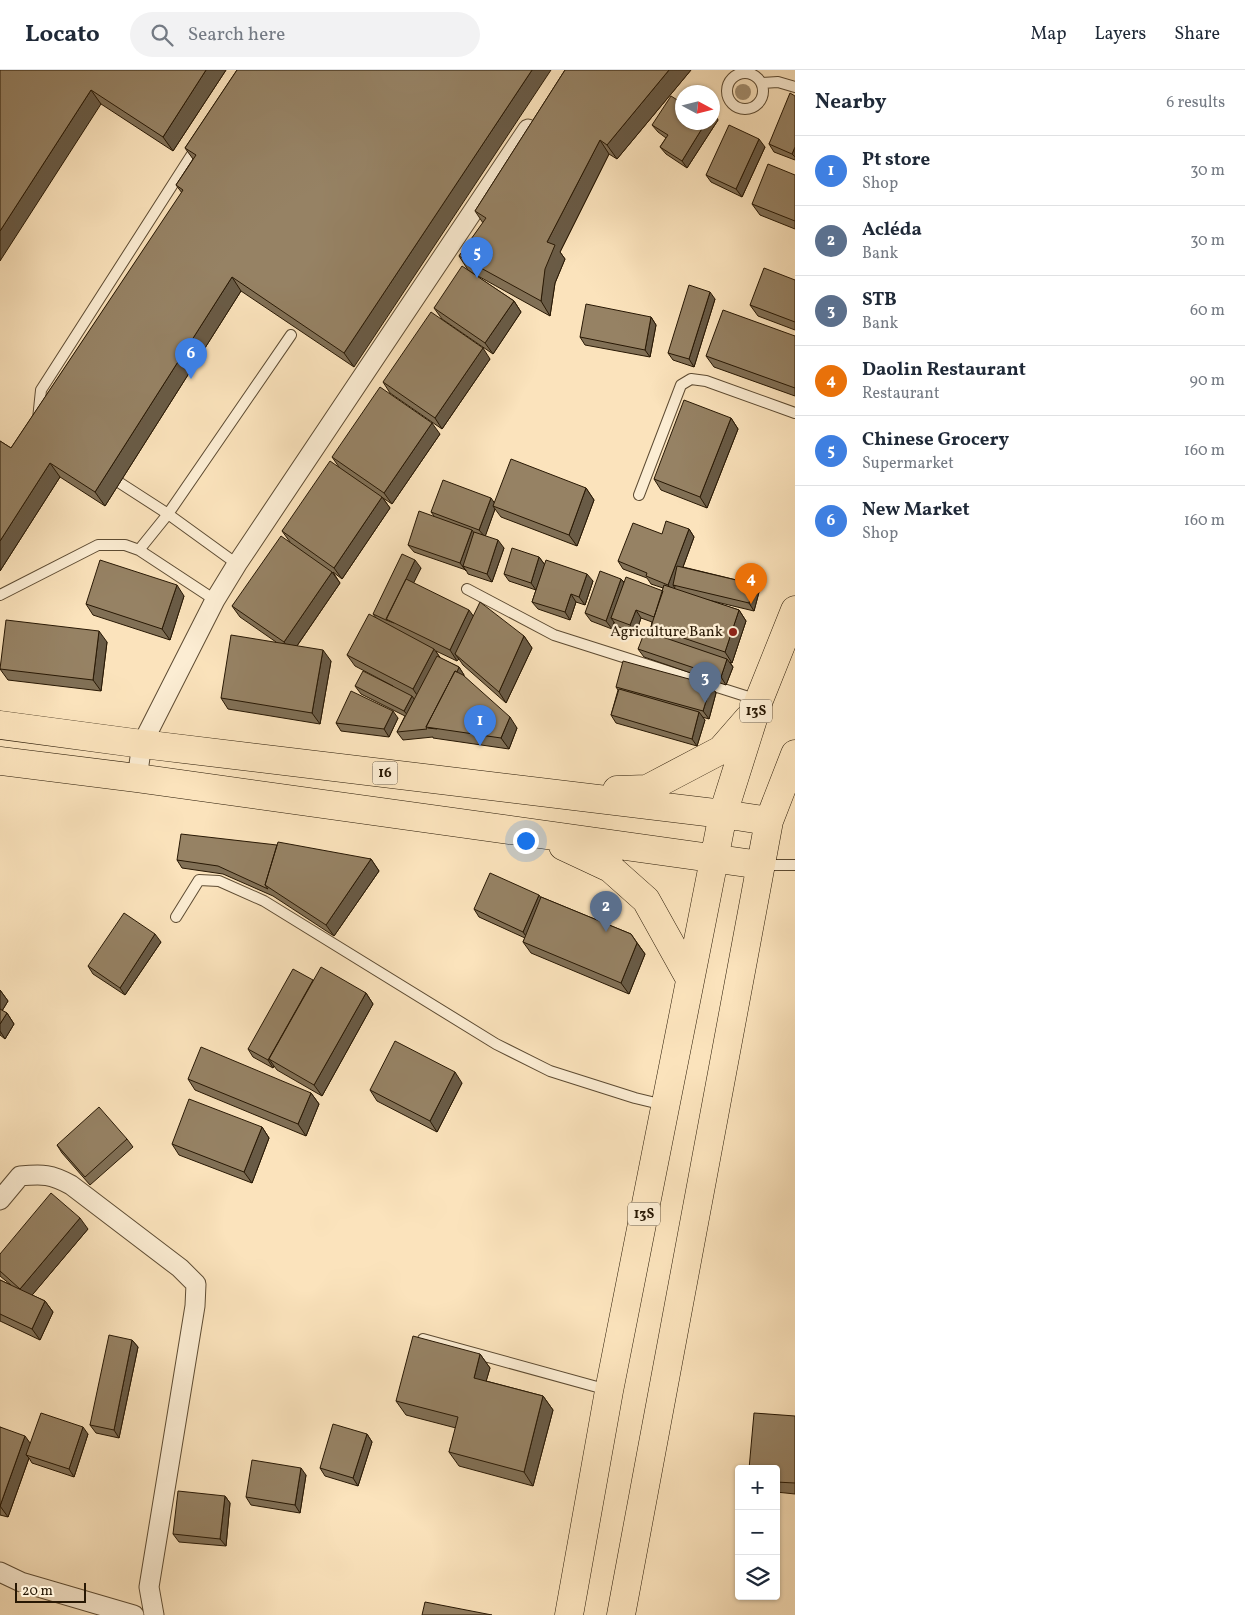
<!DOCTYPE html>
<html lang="en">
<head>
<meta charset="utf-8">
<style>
  :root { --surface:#fff; --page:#f2f2f3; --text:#1f2937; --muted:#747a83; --line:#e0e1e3; --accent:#8f2418 }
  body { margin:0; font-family:Vollkorn,serif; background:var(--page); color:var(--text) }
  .controls { position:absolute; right:15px; bottom:15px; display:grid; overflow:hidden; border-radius:5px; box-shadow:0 1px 4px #0004 }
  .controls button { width:45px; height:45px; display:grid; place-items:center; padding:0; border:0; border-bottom:1px solid var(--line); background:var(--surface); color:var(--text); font:25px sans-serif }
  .compass { position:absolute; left:675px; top:15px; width:45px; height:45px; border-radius:50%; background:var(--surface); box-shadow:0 1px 4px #0004; rotate:97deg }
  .scale { position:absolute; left:15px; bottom:12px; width:71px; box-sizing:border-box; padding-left:5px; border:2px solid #281804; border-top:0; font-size:14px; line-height:18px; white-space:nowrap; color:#281804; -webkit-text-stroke:4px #fcedd3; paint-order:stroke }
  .you { position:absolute; left:525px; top:770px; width:18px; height:18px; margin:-12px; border:4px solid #fff; border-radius:50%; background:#1a73e8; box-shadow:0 0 0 8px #1a73e833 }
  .badge { display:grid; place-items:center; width:32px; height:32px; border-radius:50%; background:var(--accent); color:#fff; font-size:16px; font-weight:700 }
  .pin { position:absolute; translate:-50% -41px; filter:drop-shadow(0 1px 2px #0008) }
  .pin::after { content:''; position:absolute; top:26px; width:18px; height:15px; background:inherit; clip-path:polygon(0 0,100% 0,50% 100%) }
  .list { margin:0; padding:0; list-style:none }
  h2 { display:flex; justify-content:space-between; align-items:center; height:65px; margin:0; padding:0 20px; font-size:21px }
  h2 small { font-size:16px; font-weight:400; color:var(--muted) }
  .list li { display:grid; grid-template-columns:32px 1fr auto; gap:15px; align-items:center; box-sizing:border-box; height:70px; padding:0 20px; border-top:1px solid var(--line) }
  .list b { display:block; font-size:19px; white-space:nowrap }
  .list p { margin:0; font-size:16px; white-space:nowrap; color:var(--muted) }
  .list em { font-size:16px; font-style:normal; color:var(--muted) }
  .icon { flex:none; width:28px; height:28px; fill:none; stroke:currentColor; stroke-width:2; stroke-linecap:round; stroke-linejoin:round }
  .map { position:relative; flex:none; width:795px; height:1545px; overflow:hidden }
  header { display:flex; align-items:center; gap:30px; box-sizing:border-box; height:70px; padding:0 25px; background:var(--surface); border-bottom:1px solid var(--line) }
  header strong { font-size:24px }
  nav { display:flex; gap:28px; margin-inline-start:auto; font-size:18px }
  .search { width:350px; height:45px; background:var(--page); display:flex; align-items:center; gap:12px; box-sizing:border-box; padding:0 18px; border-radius:28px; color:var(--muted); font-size:19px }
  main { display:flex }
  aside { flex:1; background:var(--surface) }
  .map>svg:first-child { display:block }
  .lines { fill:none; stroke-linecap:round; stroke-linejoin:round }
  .service-casing { stroke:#5d4b32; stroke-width:12 }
  .minor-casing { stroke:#5d4b32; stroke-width:21 }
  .trunk-casing { stroke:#281804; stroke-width:29 }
  .service { stroke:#fcedd3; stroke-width:10 }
  .minor { stroke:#fcedd3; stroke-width:19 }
  .trunk { stroke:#fbe3bc; stroke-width:28 }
  .tree { fill:#a48f70 }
  .wall { fill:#817056; stroke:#281804 }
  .shaded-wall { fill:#695b46; stroke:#281804 }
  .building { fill:#968264; stroke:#281804 }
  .poi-dot { fill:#8f2418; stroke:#fcedd3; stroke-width:2 }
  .labels { text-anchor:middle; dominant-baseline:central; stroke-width:4.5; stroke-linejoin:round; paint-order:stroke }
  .shield { fill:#fcedd3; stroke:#685842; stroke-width:1 }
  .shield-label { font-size:14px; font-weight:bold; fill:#281804 }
  .poi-label { font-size:15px; fill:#281804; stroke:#fcedd3; text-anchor:end }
</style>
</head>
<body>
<header>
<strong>Locato</strong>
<div class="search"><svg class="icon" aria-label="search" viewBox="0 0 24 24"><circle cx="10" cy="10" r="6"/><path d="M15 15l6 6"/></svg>Search here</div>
<nav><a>Map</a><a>Layers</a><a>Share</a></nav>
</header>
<main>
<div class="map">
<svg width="795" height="1545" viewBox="0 0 795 1545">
  <rect width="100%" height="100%" fill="#fbe3bc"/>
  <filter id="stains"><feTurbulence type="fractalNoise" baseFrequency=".004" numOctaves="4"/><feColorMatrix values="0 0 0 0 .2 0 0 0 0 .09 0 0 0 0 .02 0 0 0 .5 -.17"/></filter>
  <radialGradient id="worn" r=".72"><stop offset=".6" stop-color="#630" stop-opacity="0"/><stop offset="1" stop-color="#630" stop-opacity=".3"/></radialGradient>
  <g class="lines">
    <g class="service-casing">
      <path id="service" d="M727 21a18 18 0 1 1 36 0a18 18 0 1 1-36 0Z
        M 762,13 L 778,12 L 795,17
        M 38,349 L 41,320 L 198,75
        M 120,413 L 168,444 L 237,494
        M 639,425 L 681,315 L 691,309 L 706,311 L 795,343
        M 139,480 L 168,444 L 291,265
        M 467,519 L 554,565 L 758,630
        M 0,525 L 98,475 L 125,475 L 139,480 L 215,530
        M 762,795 L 795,795
        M 176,847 L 199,810 L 219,811 L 264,831 L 496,974 L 550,1001 L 635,1028 L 664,1035
        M 423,1269 L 608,1320"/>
    </g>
    <g class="minor-casing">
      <path id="minor" d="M 137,708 L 142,674 L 215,530 L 237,494 L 528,59
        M 0,1130 L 20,1106 C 43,1104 51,1104 71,1115 L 180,1198 L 196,1214 L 195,1236 L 149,1517 L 154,1545
        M 0,1502 L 21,1512 L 134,1545"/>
    </g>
    <g class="trunk-casing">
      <path id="trunk" d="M 0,655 L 142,674 L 723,744 L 769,751
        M 0,691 L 137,708 L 761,795
        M 617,720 L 647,719 L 721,680 L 748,649
        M 563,776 L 610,798 L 646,830 L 690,909
        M 569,1545 L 609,1321 L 723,744 L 759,630 L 795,540
        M 621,1545 L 769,751 L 795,684"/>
    </g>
    <use href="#service" class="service"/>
    <use href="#minor" class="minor"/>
    <use href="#trunk" class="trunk"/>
  </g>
  <circle class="tree" cx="743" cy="22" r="8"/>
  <path class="wall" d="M 0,0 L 226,0 L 173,81 L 101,34 Z
    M 237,0 L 354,297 L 241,221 L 105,436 L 60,407 L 0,501 L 0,371 L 11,378 L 182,123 L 176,115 L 193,89 L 185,78 Z
    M 565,0 L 691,0 L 617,89 L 609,84 L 560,182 L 565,189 L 555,213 L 550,246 L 469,201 L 514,231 L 521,242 L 493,284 L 442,249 L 434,238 L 468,200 L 459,186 L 483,153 L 475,141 Z
    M 795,26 L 795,90 L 774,82 L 769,74 Z
    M 713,42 L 718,50 L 687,98 L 666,84 L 660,77 L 666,68 L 658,62 L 652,55 L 682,52 Z
    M 765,77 L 742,127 L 711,112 L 706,105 Z
    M 795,105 L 795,159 L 760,145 L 752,134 Z
    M 795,210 L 795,260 L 758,246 L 750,235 Z
    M 715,229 L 694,297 L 673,290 L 668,283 Z
    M 651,247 L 656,255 L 650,287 L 585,275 L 580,267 Z
    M 795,266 L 795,326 L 714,297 L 706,286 Z
    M 490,289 L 442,359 L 390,323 L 383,312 Z
    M 731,348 L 738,359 L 707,438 L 661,420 L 654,409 Z
    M 440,364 L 392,434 L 383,428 L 390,438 L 342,509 L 333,502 L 340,513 L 297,576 L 331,591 L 320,654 L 228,639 L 221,628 L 276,572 L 240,547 L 232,536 L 290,472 L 282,461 L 339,397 L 332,387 Z
    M 586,418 L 594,430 L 577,476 L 501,447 L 495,439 L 485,466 L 504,478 L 492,512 L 468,504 L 466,500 L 414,482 L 408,475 L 434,446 L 431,442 Z
    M 689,459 L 694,467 L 683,497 L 753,514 L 759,522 L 754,541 L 704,529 L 739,540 L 746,551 L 732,593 L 730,592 L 733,597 L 726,615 L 644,587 L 638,579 L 656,565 L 651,557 L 652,552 L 641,548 L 636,563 L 616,556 L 614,552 L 612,559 L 591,551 L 585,543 L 621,509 L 624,512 L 663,521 L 663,518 L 651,514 L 647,508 L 623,499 L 618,491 Z
    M 539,487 L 545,495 L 593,511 L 585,535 L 576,532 L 570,550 L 538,539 L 532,532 L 536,520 L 509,511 L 504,504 Z
    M 421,498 L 413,513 L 473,546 L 524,566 L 532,578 L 506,633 L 463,595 L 459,589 L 457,591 L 436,581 L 440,588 L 459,597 L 464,605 L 464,606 L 517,658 L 509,679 L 433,668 L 433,667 L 403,670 L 397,662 L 405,646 L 361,624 L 355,616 L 393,616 L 355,596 L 347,585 L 376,548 L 373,544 Z
    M 184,526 L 170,570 L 93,545 L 86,534 Z
    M 107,572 L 101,621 L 8,610 L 0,599 Z
    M 711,615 L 716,623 L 709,649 L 702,647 L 705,650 L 697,676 L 616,653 L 611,645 L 618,620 L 616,617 Z
    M 398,648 L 389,667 L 341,661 L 336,653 Z
    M 371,789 L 379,801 L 334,866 L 273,826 L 223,804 L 182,798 L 177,790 Z
    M 541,827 L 631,864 L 645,884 L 629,924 L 531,883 L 523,872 L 525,868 L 479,847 L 474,839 Z
    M 161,872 L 125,925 L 93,904 L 88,896 Z
    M 313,910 L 366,923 L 373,934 L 322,1026 L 277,1000 L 274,996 L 273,998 L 253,987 L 248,979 Z
    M 0,920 L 8,931 L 2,941 L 7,943 L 14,954 L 5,969 L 0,965 Z
    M 188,1009 L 311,1023 L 319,1034 L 306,1066 L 195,1020 Z
    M 462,1013 L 437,1062 L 377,1031 L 370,1020 Z
    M 262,1057 L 269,1068 L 252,1113 L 179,1085 L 172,1074 Z
    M 127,1069 L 133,1077 L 90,1115 L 62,1083 L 57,1075 Z
    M 88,1159 L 32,1225 L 45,1231 L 53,1242 L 40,1270 L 0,1251 L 0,1210 L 11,1215 L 0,1206 L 0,1184 Z
    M 132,1270 L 138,1277 L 119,1368 L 96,1363 L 90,1355 Z
    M 480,1284 L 490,1298 L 486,1311 L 543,1326 L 553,1340 L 533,1416 L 459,1396 L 449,1382 L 456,1358 L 406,1345 L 396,1331 Z
    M 795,1346 L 795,1424 L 776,1422 L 776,1399 Z
    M 0,1357 L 30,1374 L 88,1364 L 74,1407 L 32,1393 L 29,1388 L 8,1447 L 0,1445 Z
    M 367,1364 L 372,1372 L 358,1416 L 325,1406 L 320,1398 Z
    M 306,1405 L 300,1443 L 251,1435 L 246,1427 Z
    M 225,1426 L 230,1433 L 226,1476 L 179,1472 L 173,1464 Z"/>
  <path class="shaded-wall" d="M 206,0 L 226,0 L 173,81 L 163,67 Z
    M 532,0 L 551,0 L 354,297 L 344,283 Z
    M 669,0 L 691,0 L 617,89 L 607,75 Z
    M 91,20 L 101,34 L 0,191 L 0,161 Z
    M 713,42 L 718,50 L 687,98 L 682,91 L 706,52 L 712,52 Z
    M 759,69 L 765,77 L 742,127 L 736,119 Z
    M 600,70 L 609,84 L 560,182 L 565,189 L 555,213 L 550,246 L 541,231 L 547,172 Z
    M 795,77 L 795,87 L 792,84 Z
    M 232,207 L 241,221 L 105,436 L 95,422 Z
    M 710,222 L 715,229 L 694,297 L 689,289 Z
    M 514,231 L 521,242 L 493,284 L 485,273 Z
    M 651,247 L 656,255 L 650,287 L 645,280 Z
    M 483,278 L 490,289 L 442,359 L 435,348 Z
    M 731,348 L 738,359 L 707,438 L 700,427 Z
    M 432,353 L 440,364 L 392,434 L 384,423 Z
    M 50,393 L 60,407 L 0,501 L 0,471 Z
    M 586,418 L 594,430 L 577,476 L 569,465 Z
    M 382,427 L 390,438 L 342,509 L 334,498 Z
    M 491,428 L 496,435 L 493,436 L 495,439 L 485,467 L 479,460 Z
    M 689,459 L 694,467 L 676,516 L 673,515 L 675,518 L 674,522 L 668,515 Z
    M 472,460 L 477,467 L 463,496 L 466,501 L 460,493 Z
    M 498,470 L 504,478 L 492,512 L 487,504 Z
    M 539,487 L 545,495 L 536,520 L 531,513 Z
    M 415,490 L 421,498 L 394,553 L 386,550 Z
    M 332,502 L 340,513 L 292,583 L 284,572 Z
    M 587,504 L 593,511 L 585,535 L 579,527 Z
    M 621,509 L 627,516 L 611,548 L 614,552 L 612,559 L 606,551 Z
    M 753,514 L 759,522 L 754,541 L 749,533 Z
    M 177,515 L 184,526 L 170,570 L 162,559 Z
    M 571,524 L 576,532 L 570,550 L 565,542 Z
    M 469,540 L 477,551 L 455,584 L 459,589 L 457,591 L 450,580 Z
    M 636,540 L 641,548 L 636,563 L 630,555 Z
    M 739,540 L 746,551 L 732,593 L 725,582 Z
    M 99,561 L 107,572 L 101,621 L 93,610 Z
    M 524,566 L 532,578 L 506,633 L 499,622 Z
    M 434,579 L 442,590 L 421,631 L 413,619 Z
    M 323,580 L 331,591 L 320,654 L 312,643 Z
    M 727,589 L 733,597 L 726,615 L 721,607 Z
    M 459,597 L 464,605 L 437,659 L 428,658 Z
    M 711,615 L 716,623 L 709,649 L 703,641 Z
    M 412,626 L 417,633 L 410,648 L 404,641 Z
    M 393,641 L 398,648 L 389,667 L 384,659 Z
    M 699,642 L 705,650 L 697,676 L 692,669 Z
    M 510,647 L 517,658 L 509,679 L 501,668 Z
    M 371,789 L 379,801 L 334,866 L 326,855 Z
    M 539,825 L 545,833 L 528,869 L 523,862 Z
    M 155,864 L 161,872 L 125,925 L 120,918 Z
    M 637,873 L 645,884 L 629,924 L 621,913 Z
    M 313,910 L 269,989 L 274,996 L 273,998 L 268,990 Z
    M 0,920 L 8,931 L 0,944 Z
    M 366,923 L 373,934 L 322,1026 L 314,1015 Z
    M 7,943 L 14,954 L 5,969 L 0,961 L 0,954 Z
    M 455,1002 L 462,1013 L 437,1062 L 430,1051 Z
    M 311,1023 L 319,1034 L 306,1066 L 298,1054 Z
    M 262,1057 L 269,1068 L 252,1113 L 244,1102 Z
    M 80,1148 L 88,1159 L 28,1230 L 20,1219 Z
    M 45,1231 L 53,1242 L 40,1270 L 32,1259 Z
    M 132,1270 L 138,1277 L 119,1368 L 114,1360 Z
    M 480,1284 L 490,1298 L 483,1322 L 474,1308 Z
    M 543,1326 L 553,1340 L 533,1416 L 524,1402 Z
    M 83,1357 L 88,1364 L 74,1407 L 69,1399 Z
    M 367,1364 L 372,1372 L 358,1416 L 353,1408 Z
    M 25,1366 L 33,1377 L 26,1385 L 29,1388 L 8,1447 L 0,1436 Z
    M 301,1398 L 306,1405 L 300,1443 L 295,1435 Z
    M 225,1426 L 230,1433 L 226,1476 L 220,1469 Z"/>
  <path class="building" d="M 0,0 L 206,0 L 163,67 L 91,20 L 0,161 Z
    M 237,0 L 532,0 L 344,283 L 232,207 L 95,422 L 50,393 L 0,471 L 0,371 L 11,378 L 183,120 L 176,115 L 196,85 L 185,78 Z
    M 565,0 L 669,0 L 607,75 L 600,70 L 547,172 L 555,175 L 545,199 L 541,231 L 459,186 L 486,148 L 475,141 Z
    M 790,23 L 795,26 L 795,77 L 792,84 L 769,74 Z
    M 671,26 L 682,33 L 682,52 L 706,52 L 682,91 L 660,77 L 668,65 L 652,55 Z
    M 729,55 L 759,69 L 736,119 L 706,105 Z
    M 768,94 L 795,105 L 795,151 L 752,134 Z
    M 462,196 L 514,231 L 485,273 L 434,238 Z
    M 764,198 L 795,210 L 795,252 L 750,235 Z
    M 689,215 L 710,222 L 689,289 L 668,283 Z
    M 586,234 L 651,247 L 645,280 L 580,267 Z
    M 723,240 L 795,266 L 795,318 L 706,286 Z
    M 431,242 L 483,278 L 435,348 L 383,312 Z
    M 380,317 L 432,353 L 384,423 L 332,387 Z
    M 684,330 L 731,348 L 700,427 L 654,409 Z
    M 511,389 L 586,418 L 569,465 L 493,436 Z
    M 330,391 L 382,427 L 334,498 L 282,461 Z
    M 443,410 L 491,428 L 479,460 L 431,442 Z
    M 419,441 L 472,460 L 460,493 L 408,475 Z
    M 666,451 L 689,459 L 668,515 L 646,506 L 647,503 L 618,491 L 633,453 L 662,464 Z
    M 474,462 L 498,470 L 487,504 L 463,496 Z
    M 281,466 L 332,502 L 284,572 L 232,536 Z
    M 512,478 L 539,487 L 531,513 L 504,504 Z
    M 402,484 L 415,490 L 406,509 L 386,550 L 373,544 Z
    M 100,490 L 177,515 L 162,559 L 86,534 Z
    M 546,490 L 587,504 L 579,527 L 571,524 L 565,542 L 532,532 Z
    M 677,496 L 753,514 L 749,533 L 673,515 Z
    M 600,501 L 621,509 L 606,551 L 585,543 Z
    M 626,507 L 663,521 L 654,547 L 636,540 L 630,555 L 611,548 Z
    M 406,509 L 469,540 L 450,580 L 386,549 Z
    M 664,515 L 739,540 L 725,582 L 651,557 Z
    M 480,532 L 524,566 L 499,622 L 455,584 Z
    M 369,544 L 434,579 L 413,619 L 347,585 Z
    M 6,550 L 99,561 L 93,610 L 0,599 Z
    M 645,561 L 727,589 L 721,607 L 638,579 Z
    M 231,565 L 323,580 L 312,643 L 221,628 Z
    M 437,586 L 459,597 L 457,602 L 455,601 L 426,657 L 427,659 L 397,662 Z
    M 623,591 L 711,615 L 703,641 L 616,617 Z
    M 363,601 L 412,626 L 404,641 L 355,616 Z
    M 455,601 L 463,605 L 510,647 L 501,668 L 426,657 Z
    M 619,619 L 699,642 L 692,669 L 611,645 Z
    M 351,621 L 393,641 L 384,659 L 336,653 Z
    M 181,764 L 277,775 L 265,815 L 268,819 L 218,796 L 177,790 Z
    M 278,772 L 371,789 L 326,855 L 265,815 Z
    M 490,803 L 539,825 L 523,862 L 474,839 Z
    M 541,827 L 631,864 L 637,873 L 621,913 L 523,872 Z
    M 124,843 L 155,864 L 120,918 L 88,896 Z
    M 321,897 L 366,923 L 314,1015 L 269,989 Z
    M 293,899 L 313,910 L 268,990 L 248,979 Z
    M 0,939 L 7,943 L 0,954 Z
    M 395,971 L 455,1002 L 430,1051 L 370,1020 Z
    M 201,977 L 311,1023 L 298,1054 L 188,1009 Z
    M 189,1029 L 262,1057 L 244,1102 L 172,1074 Z
    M 99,1037 L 127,1069 L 85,1107 L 57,1075 Z
    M 51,1123 L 80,1148 L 20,1219 L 0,1201 L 0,1184 Z
    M 0,1210 L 45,1231 L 32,1259 L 0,1244 Z
    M 109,1265 L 132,1270 L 114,1360 L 90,1355 Z
    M 413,1266 L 480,1284 L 474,1308 L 543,1326 L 524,1402 L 449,1382 L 458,1347 L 396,1331 Z
    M 41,1343 L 83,1357 L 69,1399 L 26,1385 Z
    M 754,1343 L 795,1346 L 795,1413 L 776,1412 L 776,1399 L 749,1399 Z
    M 333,1354 L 367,1364 L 353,1408 L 320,1398 Z
    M 0,1357 L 25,1366 L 0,1436 Z
    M 252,1390 L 301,1398 L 295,1435 L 246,1427 Z
    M 178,1421 L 225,1426 L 220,1469 L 173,1464 Z
    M 425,1532 L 492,1545 L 422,1545 Z"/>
  <circle class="poi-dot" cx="733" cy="562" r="5"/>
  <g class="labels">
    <g class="shield">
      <rect x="740" y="629.5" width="32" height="23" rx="4"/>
      <rect x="372.5" y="691.5" width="25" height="23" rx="4"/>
      <rect x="628" y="1132.5" width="32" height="23" rx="4"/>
    </g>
    <g class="shield-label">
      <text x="756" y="641">13S</text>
      <text x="385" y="703">16</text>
      <text x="644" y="1144">13S</text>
    </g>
    <g class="poi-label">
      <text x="723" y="562">Agriculture Bank</text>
    </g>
  </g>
  <rect width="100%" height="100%" filter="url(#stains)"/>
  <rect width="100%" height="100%" fill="url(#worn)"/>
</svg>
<div class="controls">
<button>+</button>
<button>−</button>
<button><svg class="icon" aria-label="layers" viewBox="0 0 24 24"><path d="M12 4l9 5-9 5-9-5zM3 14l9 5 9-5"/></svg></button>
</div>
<svg class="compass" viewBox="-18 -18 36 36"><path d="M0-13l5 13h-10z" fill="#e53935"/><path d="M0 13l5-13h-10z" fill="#747a83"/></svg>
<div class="scale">20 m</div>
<div class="you"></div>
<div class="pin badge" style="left:480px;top:676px;background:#3f7fe0">1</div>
<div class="pin badge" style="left:606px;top:862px;background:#5c6f8a">2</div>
<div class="pin badge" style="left:705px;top:633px;background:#5c6f8a">3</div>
<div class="pin badge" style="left:751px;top:534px;background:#e8710a">4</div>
<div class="pin badge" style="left:477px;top:208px;background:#3f7fe0">5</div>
<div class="pin badge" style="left:191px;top:309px;background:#3f7fe0">6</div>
</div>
<aside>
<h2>Nearby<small>6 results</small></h2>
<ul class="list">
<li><span class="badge" style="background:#3f7fe0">1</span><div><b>Pt store</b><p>Shop</p></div><em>30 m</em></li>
<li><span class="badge" style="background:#5c6f8a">2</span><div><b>Acléda</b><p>Bank</p></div><em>30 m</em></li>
<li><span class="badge" style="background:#5c6f8a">3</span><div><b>STB</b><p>Bank</p></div><em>60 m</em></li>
<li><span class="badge" style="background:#e8710a">4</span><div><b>Daolin Restaurant</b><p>Restaurant</p></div><em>90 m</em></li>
<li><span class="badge" style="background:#3f7fe0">5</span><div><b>Chinese Grocery</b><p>Supermarket</p></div><em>160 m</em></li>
<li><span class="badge" style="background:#3f7fe0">6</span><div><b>New Market</b><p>Shop</p></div><em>160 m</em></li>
</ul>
</aside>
</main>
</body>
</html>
